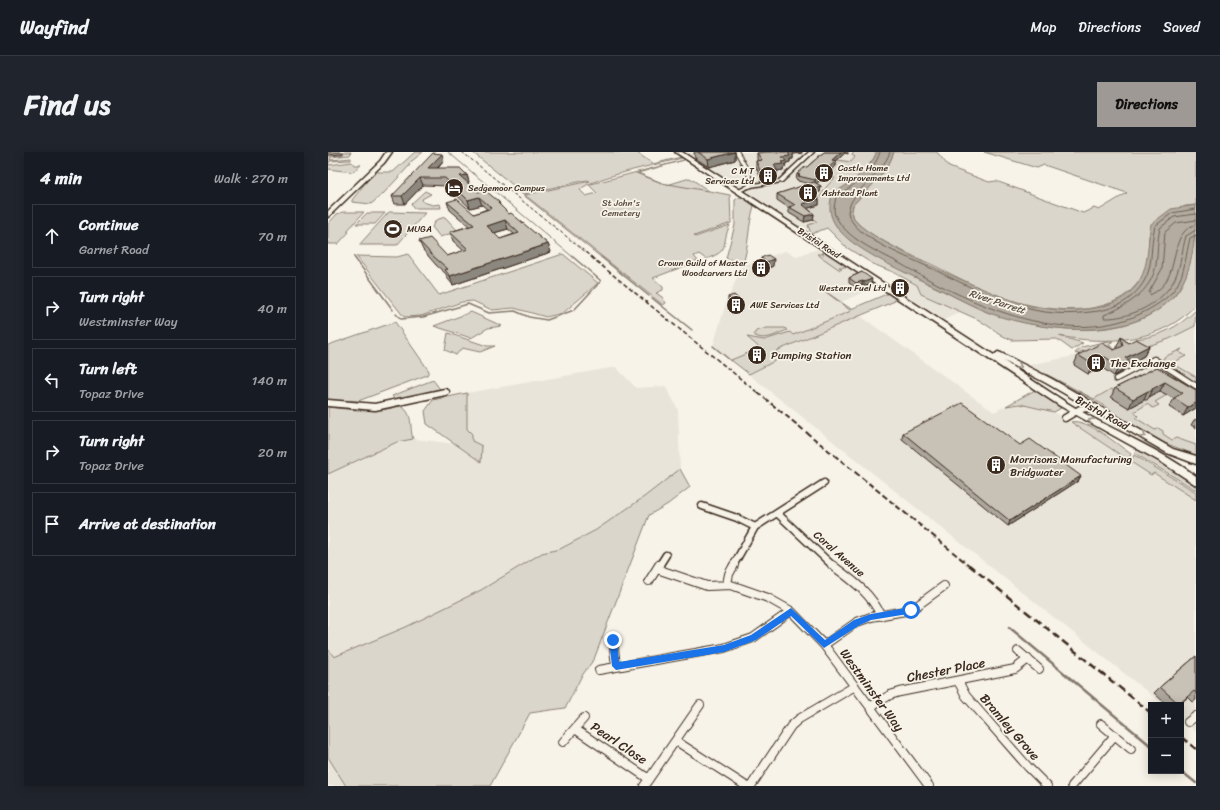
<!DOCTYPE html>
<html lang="en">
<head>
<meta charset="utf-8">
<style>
  :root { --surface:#171b24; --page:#20242c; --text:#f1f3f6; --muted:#9ea1a6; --line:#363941; --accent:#9f9995 }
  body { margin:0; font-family:Sriracha,sans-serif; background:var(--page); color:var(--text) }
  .controls { position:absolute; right:12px; bottom:12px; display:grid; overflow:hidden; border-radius:0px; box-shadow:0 2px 10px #0003 }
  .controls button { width:36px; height:36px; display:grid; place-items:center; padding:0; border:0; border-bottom:1px solid var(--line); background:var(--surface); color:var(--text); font:20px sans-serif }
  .stop { position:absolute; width:12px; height:12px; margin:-9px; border:3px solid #1a73e8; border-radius:50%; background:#fff }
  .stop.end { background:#1a73e8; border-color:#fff; box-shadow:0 1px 4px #0008 }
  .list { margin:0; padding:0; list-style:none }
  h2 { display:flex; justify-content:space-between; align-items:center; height:52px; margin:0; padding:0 16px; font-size:17px }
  h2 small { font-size:13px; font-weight:400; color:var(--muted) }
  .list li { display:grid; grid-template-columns:26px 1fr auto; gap:12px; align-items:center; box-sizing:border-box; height:64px; margin:0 8px 8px; padding:0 8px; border:1px solid var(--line); border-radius:0px }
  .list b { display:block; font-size:15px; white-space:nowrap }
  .list p { margin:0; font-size:13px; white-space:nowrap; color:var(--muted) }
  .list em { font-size:13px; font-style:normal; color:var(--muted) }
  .icon { flex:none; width:22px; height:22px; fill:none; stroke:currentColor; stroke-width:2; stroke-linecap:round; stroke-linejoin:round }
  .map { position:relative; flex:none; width:868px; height:634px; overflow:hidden; border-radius:0px }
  header { display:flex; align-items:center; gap:24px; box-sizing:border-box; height:56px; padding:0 20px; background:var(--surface); border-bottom:1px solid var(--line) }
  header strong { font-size:19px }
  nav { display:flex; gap:22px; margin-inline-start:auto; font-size:14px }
  .intro { display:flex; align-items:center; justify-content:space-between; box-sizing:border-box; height:96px; padding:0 24px }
  h1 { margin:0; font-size:28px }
  .button { padding:10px 18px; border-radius:0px; background:var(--accent); color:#111; font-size:14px; font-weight:700 }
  main { display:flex; gap:24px; padding:0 24px }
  aside { flex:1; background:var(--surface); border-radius:0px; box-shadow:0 2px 10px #0003 }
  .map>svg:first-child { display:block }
  .built { fill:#e9e4d9 }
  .green { fill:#dbd6cb; stroke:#8b8074 }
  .water { fill:#b4aca0; stroke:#84786c }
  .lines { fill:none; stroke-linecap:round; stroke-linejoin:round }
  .shore { stroke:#6b5e52; stroke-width:1 }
  .stream-far2 { stroke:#84786c; stroke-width:1 }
  .stream-far1 { stroke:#84786c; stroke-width:1.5 }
  .stream { stroke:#84786c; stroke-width:2.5 }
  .minor-far3-casing { stroke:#3b2a1e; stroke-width:5.5 }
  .minor-far2-casing { stroke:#3b2a1e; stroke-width:7 }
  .minor-far1-casing { stroke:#3b2a1e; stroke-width:9 }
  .minor-casing { stroke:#3b2a1e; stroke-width:10 }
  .tertiary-casing { stroke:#3b2a1e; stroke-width:3 }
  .primary-casing { stroke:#3b2a1e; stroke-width:3 }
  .minor-far3 { stroke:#f7f3e8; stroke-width:3.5 }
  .minor-far2 { stroke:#f7f3e8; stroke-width:4.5 }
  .minor-far1 { stroke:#f7f3e8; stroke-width:6 }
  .minor { stroke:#f7f3e8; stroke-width:8 }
  .tertiary { fill:#f7f3e8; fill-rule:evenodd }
  .primary { fill:#f7f3e8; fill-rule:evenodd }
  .rail-far3 { stroke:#3b2a1e; stroke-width:1; stroke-dasharray:3.5 2; stroke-linecap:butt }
  .rail-far2 { stroke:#3b2a1e; stroke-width:1.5; stroke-dasharray:4.5 2.5; stroke-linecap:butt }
  .rail-far1 { stroke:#3b2a1e; stroke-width:2; stroke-dasharray:6 3; stroke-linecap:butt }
  .rail { stroke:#3b2a1e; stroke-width:2.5; stroke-dasharray:8 4; stroke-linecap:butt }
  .wall { fill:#aca69d; stroke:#3b2a1e; fill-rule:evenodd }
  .shaded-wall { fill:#8c877f; stroke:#3b2a1e }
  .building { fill:#c8c1b6; stroke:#3b2a1e; fill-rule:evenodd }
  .oneway { stroke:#998e83 }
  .route { fill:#1a73e8 }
  .labels { text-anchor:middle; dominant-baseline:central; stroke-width:3.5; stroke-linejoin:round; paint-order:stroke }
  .far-poi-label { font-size:9px; fill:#3b2a1e; stroke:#f7f3e8; text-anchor:start }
  .far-park-label { font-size:9px; fill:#5b4c41; stroke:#f7f3e8 }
  .far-street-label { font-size:9px; fill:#3b2a1e; stroke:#f7f3e8 }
  .far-water-label { font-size:10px; font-style:italic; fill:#5f5145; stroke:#f7f3e8 }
  .poi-label { font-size:11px; fill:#3b2a1e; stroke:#f7f3e8; text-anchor:start }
  .street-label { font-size:11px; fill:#3b2a1e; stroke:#f7f3e8 }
  .near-street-label { font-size:13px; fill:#3b2a1e; stroke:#f7f3e8 }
</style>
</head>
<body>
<header>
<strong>Wayfind</strong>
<nav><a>Map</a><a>Directions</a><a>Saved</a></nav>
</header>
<div class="intro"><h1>Find us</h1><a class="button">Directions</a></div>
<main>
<aside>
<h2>4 min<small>Walk · 270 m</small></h2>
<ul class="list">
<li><svg class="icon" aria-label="ahead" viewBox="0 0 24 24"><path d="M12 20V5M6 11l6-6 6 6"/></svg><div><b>Continue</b><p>Garnet Road</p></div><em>70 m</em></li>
<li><svg class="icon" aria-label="right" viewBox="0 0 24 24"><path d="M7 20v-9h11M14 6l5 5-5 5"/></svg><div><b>Turn right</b><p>Westminster Way</p></div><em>40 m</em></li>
<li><svg class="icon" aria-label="left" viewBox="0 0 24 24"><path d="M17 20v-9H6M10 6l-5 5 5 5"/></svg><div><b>Turn left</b><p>Topaz Drive</p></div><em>140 m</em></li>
<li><svg class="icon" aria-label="right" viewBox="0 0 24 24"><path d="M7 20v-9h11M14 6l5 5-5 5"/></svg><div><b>Turn right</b><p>Topaz Drive</p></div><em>20 m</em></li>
<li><svg class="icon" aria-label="arrive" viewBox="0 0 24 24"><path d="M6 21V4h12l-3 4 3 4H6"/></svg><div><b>Arrive at destination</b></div></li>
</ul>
</aside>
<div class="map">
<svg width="868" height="634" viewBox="0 0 868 634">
  <rect width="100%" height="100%" fill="#f7f3e8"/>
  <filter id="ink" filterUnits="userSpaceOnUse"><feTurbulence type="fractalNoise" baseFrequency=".025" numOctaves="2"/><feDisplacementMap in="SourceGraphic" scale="8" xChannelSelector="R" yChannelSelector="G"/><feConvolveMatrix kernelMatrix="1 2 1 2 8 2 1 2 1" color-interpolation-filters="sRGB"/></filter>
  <g filter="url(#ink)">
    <path class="built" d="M 355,0 L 532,0 L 499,34 L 492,44 L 499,76 L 481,83 Z
      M 496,95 L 550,134 L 513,150 L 666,260 L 707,238 L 733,256 L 726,260 L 731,263 L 822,323 L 826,321 L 868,348 L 868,580 L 853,567 L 853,553 L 836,553 L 385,194 L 398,151 L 414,114 L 457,99 L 469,104 Z
      M 582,130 L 589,134 L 593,142 L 632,160 L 616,168 L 563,134 Z
      M 868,173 L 868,299 L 850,294 L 700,213 L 746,204 L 755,198 L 817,195 L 841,187 Z
      M 288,215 L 308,236 L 338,234 L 350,258 L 352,317 L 316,345 L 268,378 L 232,397 L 214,401 L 10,526 L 0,510 L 0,322 L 79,286 L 128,292 L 138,288 L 139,241 Z
      M 0,605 L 10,621 L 18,634 L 0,634 Z"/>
    <path class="green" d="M 16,0 L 23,0 L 22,3 L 3,5 L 2,8 L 23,6 L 23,8 L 2,9 L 0,13 L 24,10 L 26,13 L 33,13 L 24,20 L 0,17 L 0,4 L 15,3 Z
      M 87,0 L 95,0 L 80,12 L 82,13 L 55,42 L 43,52 L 24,50 L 24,48 L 46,20 L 65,20 Z
      M 144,0 L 308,0 L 325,12 L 353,5 L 354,6 C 336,11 261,26 252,38 L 258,44 L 269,41 L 261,33 L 263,32 L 356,8 L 310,21 L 339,33 L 362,26 L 381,39 L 402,43 L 403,71 L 366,84 L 367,85 L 402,73 C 392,93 404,98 378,107 L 371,102 L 366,104 L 370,109 L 325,126 L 335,135 L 335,138 L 328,141 L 334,145 L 338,151 L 335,153 L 197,43 L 262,29 L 259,28 L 196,42 Z
      M 526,0 L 549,0 C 542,17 521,33 505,42 C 500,55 503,69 513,80 C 528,97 553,105 572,117 C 591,128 610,136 629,146 C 642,152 654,159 668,163 C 722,180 803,191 846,144 C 861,128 861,103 868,82 L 868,152 C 836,191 777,193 731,184 L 755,191 L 744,198 L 729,187 L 684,188 L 675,184 L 651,168 L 593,142 L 589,133 L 565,120 L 545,112 L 518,95 L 499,76 L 483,82 L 480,73 L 489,70 L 473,58 L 490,48 L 499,34 L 507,26 L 500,24 L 507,14 L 490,11 L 510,8 L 523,10 L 527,5 L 524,3 Z
      M 566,0 L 609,0 L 621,15 L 661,30 L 668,29 L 755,61 L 766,56 L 771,58 L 799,41 L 716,13 L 709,16 L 656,0 L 868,0 L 868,53 L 857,54 L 821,84 C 820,93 822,106 819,114 C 799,168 728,162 683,148 C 656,140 630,125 605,113 C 586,104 538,84 527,68 C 524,63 524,58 525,53 C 540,36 559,22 566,0 Z
      M 97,39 L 103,42 L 94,47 L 95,50 L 105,53 L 112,52 L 113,56 L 86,56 L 83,52 Z
      M 414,44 L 426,54 C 420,73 421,93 415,112 L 398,106 L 407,73 L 407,48 Z
      M 15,60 L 36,60 L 19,79 L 21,80 L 10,92 L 0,92 L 0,72 L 9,62 Z
      M 61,60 L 97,61 L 69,93 L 31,93 Z
      M 39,61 L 57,61 L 47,72 L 28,72 Z
      M 117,65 L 130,79 L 112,85 L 104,75 L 108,68 Z
      M 499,100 L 519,113 L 519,115 L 511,115 L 514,117 L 512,118 L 489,102 L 496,102 L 494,101 Z
      M 80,102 L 111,143 L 235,102 L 270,131 L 235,161 L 218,165 L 186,156 L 164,158 L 145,149 L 134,150 L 93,164 L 76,165 L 28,104 L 69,105 Z
      M 494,137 L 523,157 L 561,141 L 567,145 L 566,148 L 567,149 L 448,199 L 455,205 L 421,222 L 403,208 L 432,196 L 419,185 L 436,188 L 462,180 L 465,183 L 523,159 Z
      M 868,158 L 867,174 L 841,187 L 817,195 L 813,190 L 807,187 C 831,185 851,175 868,158 Z
      M 143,160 L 174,174 L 160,176 L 143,186 L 106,174 Z
      M 67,170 L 101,219 L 99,223 L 30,249 L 0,248 L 0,193 Z
      M 439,176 L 457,176 L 459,178 C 449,182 436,190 426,183 L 428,179 Z
      M 120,181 L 159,194 L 167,194 L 152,200 L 134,196 L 128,203 L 117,198 Z
      M 780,189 L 785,189 L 781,193 L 788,198 L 763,205 L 755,199 L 748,202 L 747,201 L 754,195 Z
      M 854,197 L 851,200 L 858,204 L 844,211 L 868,225 L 868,231 L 835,209 L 836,205 Z
      M 716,221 L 766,247 L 783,237 L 790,241 L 801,256 L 816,248 L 821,232 L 839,243 L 827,250 L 831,253 L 825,256 L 819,252 L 806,260 L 810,264 L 808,266 L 827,278 L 830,276 L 835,279 L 835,282 L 844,288 L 848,286 L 868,293 L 868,303 L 837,291 L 793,266 L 772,251 L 715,222 Z
      M 105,228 L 112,237 L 72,247 L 67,247 L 64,244 Z
      M 707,238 L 733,256 L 726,260 L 692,252 L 678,254 Z
      M 139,241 L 139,277 L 144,282 L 144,289 L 154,294 L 153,310 L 99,272 L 97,259 L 105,248 Z
      M 73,254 C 86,262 81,274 85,287 L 69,290 L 0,322 L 0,255 L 37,259 L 52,256 L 54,258 Z
      M 743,270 C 759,266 790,293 803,302 L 800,308 Z
      M 810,297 C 830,306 850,319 868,334 L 868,338 L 806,301 Z
      M 806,303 L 868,340 L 868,348 L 826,321 L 823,323 L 803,310 Z
      M 352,317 L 362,335 L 340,352 L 321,363 L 266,507 L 253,525 L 239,553 L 237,556 L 202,561 L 162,634 L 75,634 L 74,633 L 73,634 L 18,634 L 0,605 L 0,497 L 6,505 L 78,475 L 153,438 L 214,401 L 232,397 L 268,378 L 316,345 Z"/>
    <path class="water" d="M 549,0 L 566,0 C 559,22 540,36 525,53 C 524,58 524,63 527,68 C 542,90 674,148 703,154 C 733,160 775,162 800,142 C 823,123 818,97 823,72 L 843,57 L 868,53 C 868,76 866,112 854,132 C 820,192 722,181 667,163 C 644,155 623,142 601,132 C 578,121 529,99 513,80 C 502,68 499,56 505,41 C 521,33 542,17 549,0 Z"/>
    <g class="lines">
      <path class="shore" d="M 552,0 C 546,21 525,33 508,45 C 507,50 505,58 507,63 C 519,88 549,99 571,111 C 637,149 735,198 812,162 C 824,156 840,147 848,135 C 857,121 858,102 862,86 L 868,83
        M 562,0 C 554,24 522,38 520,61 C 526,85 575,103 596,113 C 651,138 698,169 762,160 C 777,159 793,154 804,144 C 829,121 820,102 827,74 L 844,61 L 868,57
        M 868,62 L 846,65 L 832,76 C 829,88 830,101 828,113 C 823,140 799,154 776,163 L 776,166 C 802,167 836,151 847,126 C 853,113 854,98 858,84 L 868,78
        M 868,68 L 848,71 L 837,80 L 834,117 L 821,140 L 822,143 C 857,127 836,83 868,72"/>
      <path class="stream-far2" d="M 120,0 L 246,106
        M 308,21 L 334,31 L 380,39
        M 189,38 L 274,106
        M 25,104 L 27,106"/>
      <path class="stream-far1" d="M 26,105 L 65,158
        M 273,105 L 284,114
        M 284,114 L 321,144
        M 324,146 L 364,178
        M 68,162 L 73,167 L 95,165 L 140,152 L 161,161 L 187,159 L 201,165 L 219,168 L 246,158 L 273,129 L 245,105
        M 385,194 L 403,209"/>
      <path class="stream" d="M 681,475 L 823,594
        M 853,619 L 868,631"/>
      <g class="minor-far3-casing">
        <path id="minor-far3" d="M 409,0 L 421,22 L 422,34"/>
      </g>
      <g class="minor-far2-casing">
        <path id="minor-far2" d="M 788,227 L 826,207 L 868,234
          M 112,241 L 119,240"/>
      </g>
      <g class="minor-far1-casing">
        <path id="minor-far1" d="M 0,251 L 47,255 L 117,240
          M 737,266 L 752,257 L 767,255
          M 374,354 L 409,366 L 427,375
          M 449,361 L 505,414
          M 331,414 L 338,403
          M 405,414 L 427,375 L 496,331"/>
      </g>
      <g class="minor-casing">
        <path id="minor" d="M 504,413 C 524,428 543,441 553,464
          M 329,417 L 379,434 L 403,433 L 440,446 L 463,459 L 496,493 L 601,634
          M 321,429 L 331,413
          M 399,432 L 401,422 L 406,413
          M 285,488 L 288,514
          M 496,493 L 529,470 L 543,465 L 583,458 L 616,434
          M 690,499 L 711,517
          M 271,518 L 396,496 L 425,486 L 463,459
          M 630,529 L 638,544 L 700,615 L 719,634
          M 542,555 L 562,543 L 572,540 L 687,517 L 700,507
          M 860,570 L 868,564
          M 773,572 L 803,597
          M 247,577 L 321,627
          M 348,589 L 418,634
          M 235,590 L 256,566
          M 316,634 L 372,553
          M 423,634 L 463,574 L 471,567 L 527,534
          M 744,634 L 787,583"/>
      </g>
      <g class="tertiary-casing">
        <path id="tertiary" d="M 481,0 L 486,0 L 454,30 L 423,35 L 411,40 L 409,39 L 420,33 L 451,28 Z"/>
      </g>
      <g class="primary-casing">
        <path id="primary" d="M 58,0 L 64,0 L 56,11 L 0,65 L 0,59 L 52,9 Z
          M 347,0 L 354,0 L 666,203 L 670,200 L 673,201 L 724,227 L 845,297 L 868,304 L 868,312 L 839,301 L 718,231 L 676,209 C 702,227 728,245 756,261 C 793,282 833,298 868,324 L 868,333 L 833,310 L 732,254 Z"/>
      </g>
      <use href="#minor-far3" class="minor-far3"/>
      <use href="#minor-far2" class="minor-far2"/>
      <use href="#minor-far1" class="minor-far1"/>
      <use href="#minor" class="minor"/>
      <use href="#tertiary" class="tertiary"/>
      <use href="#primary" class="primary"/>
      <path class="rail-far3" d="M 134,0 L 265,106"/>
      <path class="rail-far2" d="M 263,105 L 430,241"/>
      <path class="rail-far1" d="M 429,240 L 642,414"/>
      <path class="rail" d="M 641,413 L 823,561
        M 853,585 L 868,597"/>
    </g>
    <path class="wall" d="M 0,0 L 15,0 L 14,2 L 0,3 Z
      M 366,0 L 407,0 L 407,8 L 381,15 L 367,6 Z
      M 438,0 L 474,0 L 474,1 L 465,2 L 465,7 L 462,7 L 462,10 L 458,11 L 457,15 L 455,16 L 455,18 L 449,19 L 449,25 L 442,26 L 442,28 L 434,29 L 428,15 L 428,9 L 430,9 L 429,7 L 429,1 Z
      M 496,0 L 520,0 L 520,2 L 517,1 L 508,9 L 508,14 L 488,32 L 493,34 L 492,40 L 484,43 L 491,47 L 491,53 L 479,56 L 486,62 L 485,68 L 476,70 L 461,61 L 461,56 L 449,48 L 449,42 L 482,32 L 470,29 L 470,28 L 468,27 L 469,22 L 479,15 Z
      M 116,9 L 110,16 L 139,23 L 141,30 L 140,31 L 150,40 L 171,50 L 172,53 L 181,62 L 220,92 L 223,100 L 125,133 L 120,127 L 118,122 L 108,113 L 95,98 L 91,89 L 119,104 L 136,99 L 125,89 L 122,80 L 141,74 L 122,58 L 119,50 L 146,62 L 159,57 L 154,53 L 142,56 L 119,34 L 95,33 L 77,52 L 67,52 L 64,44 ZM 180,77 L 186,82 L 172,87 L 166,81 Z
      M 433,106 L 445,114 L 438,117 L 433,113 Z
      M 534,120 L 543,132 L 536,135 L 534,133 L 527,135 L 521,131 L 521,126 Z
      M 400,145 L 413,149 L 413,153 L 407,156 L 400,150 Z
      M 793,185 L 800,191 L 821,194 L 816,204 L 799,213 L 796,218 L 786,224 L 773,215 L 760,222 L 746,213 L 750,203 L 786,198 L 789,197 L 789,194 Z
      M 829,215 L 868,238 L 868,256 L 855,264 L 841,255 L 846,247 L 832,239 L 821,245 L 819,248 L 816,248 L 801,256 L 783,245 L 787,236 Z
      M 868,267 L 868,276 L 863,273 L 866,268 Z
      M 575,281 L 753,324 L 750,329 L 680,374 L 574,287 Z
      M 868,504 L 868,548 L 865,550 L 860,545 L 851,553 L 839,553 L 826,541 L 832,535 Z"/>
    <path class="shaded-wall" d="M 407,0 L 407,8 L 381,15 L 380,7 Z
      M 462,0 L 474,0 L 474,1 L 465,2 L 465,7 L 462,7 L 462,10 L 458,11 L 457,15 L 455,16 L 455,18 L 449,19 L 449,25 L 442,26 L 442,28 L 434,29 L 434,23 L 441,19 L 454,5 Z
      M 513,0 L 517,0 L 517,1 L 508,9 L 508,14 L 487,33 L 487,28 L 504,8 Z
      M 114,2 L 116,9 L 102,23 L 100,16 Z
      M 139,23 L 141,30 L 135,32 L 132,24 Z
      M 92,26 L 95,33 L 77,52 L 74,44 Z
      M 493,34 L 492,40 L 477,45 L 478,39 Z
      M 151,45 L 154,53 L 142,56 L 140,48 Z
      M 491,47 L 491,53 L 474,58 L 474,52 Z
      M 486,62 L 485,68 L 476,70 L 477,64 Z
      M 177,68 L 180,77 L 162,82 L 159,74 Z
      M 220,92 L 223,100 L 125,133 L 122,124 Z
      M 446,107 L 445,114 L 438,117 L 438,110 Z
      M 544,127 L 543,132 L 536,135 L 536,130 Z
      M 535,129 L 534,133 L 527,135 L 528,131 Z
      M 413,149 L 413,153 L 407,156 L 407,151 Z
      M 821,194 L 816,204 L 799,213 L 796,218 L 786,224 L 791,214 L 797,206 Z
      M 777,205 L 773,215 L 760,222 L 764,212 Z
      M 837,230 L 832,239 L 821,245 L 824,239 L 824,237 Z
      M 820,239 L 816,248 L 801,256 L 805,247 Z
      M 868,251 L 868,256 L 855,264 L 860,255 Z
      M 753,324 L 750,329 L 680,374 L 682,369 Z"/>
    <path class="building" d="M 370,0 L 407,0 L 380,7 Z
      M 438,0 L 465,0 L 460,1 L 462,4 L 454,5 L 458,9 L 454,10 L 456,12 L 446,13 L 449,18 L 441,19 L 442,21 L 434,23 L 428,9 L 434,8 L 429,1 Z
      M 496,0 L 513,0 L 504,8 L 508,9 L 487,28 L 470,24 L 472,23 L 469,22 L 477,15 L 479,15 Z
      M 105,1 L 114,2 L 100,16 L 132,16 L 139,23 L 132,24 L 150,40 L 157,38 L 171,50 L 170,51 L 181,62 L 183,61 L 220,92 L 122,124 L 117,118 L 120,117 L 105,104 L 91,89 L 102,86 L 119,104 L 140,97 L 122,80 L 146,73 L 119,50 L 129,47 L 146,62 L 164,56 L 151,45 L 140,48 L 117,26 L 92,26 L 74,44 L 64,44 ZM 177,68 L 191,81 L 172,87 L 159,74 Z
      M 486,30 L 493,34 L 478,39 L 491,47 L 474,52 L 486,62 L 477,64 L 461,55 L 467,53 L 449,42 Z
      M 440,103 L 446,107 L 438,110 L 433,106 Z
      M 534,120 L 544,127 L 536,130 L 535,129 L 528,131 L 521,126 Z
      M 406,143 L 413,149 L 407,151 L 400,145 Z
      M 793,185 L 800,191 L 808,187 L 821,194 L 797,206 L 801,208 L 791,214 L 777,205 L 764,212 L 750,203 L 774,191 L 786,198 L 795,194 Z
      M 829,215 L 868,238 L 868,251 L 860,255 L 846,246 L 855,241 L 837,230 L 824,237 L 824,239 L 820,239 L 805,247 L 787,236 Z
      M 634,251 L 692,293 L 702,287 L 753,324 L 682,369 L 575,281 Z
      M 868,504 L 868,541 L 866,539 L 851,552 L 832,535 Z"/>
    <defs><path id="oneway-chevron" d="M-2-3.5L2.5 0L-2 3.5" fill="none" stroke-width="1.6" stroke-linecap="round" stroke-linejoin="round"/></defs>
    <g class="oneway">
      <use href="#oneway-chevron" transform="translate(691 214) rotate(27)"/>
      <use href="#oneway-chevron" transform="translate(763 269) rotate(-151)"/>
      <use href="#oneway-chevron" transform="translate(815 283) rotate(31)"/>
    </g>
  </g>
  <path class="route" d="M 583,455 L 587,458 L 586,461 L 543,468 L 532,473 L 496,496 L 463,464 L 428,488 L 396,500 L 288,518 L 284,514 L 281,488 L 285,485 L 289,488 L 291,510 L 396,493 L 423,483 L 463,456 L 497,488 L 526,468 L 543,462 Z"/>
  <defs>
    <g id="building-disc" transform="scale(1)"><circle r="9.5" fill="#3b2a1e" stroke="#f7f3e8"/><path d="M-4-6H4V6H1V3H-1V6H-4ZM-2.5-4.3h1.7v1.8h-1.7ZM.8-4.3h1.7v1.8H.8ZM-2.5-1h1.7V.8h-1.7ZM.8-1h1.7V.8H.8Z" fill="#fff"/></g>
    <g id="hotel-disc" transform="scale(1)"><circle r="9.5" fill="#3b2a1e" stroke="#f7f3e8"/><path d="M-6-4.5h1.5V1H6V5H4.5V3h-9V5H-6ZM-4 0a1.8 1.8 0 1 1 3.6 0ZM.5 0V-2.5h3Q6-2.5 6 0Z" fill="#fff"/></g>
    <g id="stadium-disc" transform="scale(1)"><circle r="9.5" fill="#3b2a1e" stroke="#f7f3e8"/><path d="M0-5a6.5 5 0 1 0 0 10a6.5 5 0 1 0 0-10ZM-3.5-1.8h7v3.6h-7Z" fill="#fff"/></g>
  </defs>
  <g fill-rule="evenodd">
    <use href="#building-disc" x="496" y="21"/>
    <use href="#building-disc" x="440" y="24"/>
    <use href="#hotel-disc" x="126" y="36"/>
    <use href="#building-disc" x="480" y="41"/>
    <use href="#stadium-disc" x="65" y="77"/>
    <use href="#building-disc" x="433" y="116"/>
    <use href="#building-disc" x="572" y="136"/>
    <use href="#building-disc" x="408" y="153"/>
    <use href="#building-disc" x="429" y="203"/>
    <use href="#building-disc" x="768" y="211"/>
    <use href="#building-disc" x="668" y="313"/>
  </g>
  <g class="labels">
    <g class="far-poi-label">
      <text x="510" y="16">Castle Home<tspan x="510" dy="10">Improvements Ltd</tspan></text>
      <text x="426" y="19" text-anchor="end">C M T<tspan x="426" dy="10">Services Ltd</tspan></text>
      <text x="140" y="36">Sedgemoor Campus</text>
      <text x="494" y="41">Ashtead Plant</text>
      <text x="79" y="77">MUGA</text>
      <text x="419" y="111" text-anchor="end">Crown Guild of Master<tspan x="419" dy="10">Woodcarvers Ltd</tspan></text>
      <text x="558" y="136" text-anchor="end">Western Fuel Ltd</text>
      <text x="422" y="153">AWE Services Ltd</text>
    </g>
    <g class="far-park-label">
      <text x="293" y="51">St John's<tspan x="293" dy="10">Cemetery</tspan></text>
    </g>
    <g class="far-street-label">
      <text transform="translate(491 91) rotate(33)">Bristol Road</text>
    </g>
    <g class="far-water-label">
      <text transform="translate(669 150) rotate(18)">River Parrett</text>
    </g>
    <g class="poi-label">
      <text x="443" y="203">Pumping Station</text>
      <text x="782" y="211">The Exchange</text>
      <text x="682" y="307">Morrisons Manufacturing<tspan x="682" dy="13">Bridgwater</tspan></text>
    </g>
    <g class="street-label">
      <text transform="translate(774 261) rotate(29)">Bristol Road</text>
      <text transform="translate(511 402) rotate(41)">Coral Avenue</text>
    </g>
    <g class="near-street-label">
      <text transform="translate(618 518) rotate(-11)">Chester Place</text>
      <text transform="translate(544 538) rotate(54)">Westminster Way</text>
      <text transform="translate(682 575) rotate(49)">Bramley Grove</text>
      <text transform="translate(291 591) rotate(34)">Pearl Close</text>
    </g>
  </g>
</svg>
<div class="controls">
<button>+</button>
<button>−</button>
</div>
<div class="stop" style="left:583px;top:458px"></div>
<div class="stop end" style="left:285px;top:488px"></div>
</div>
</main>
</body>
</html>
